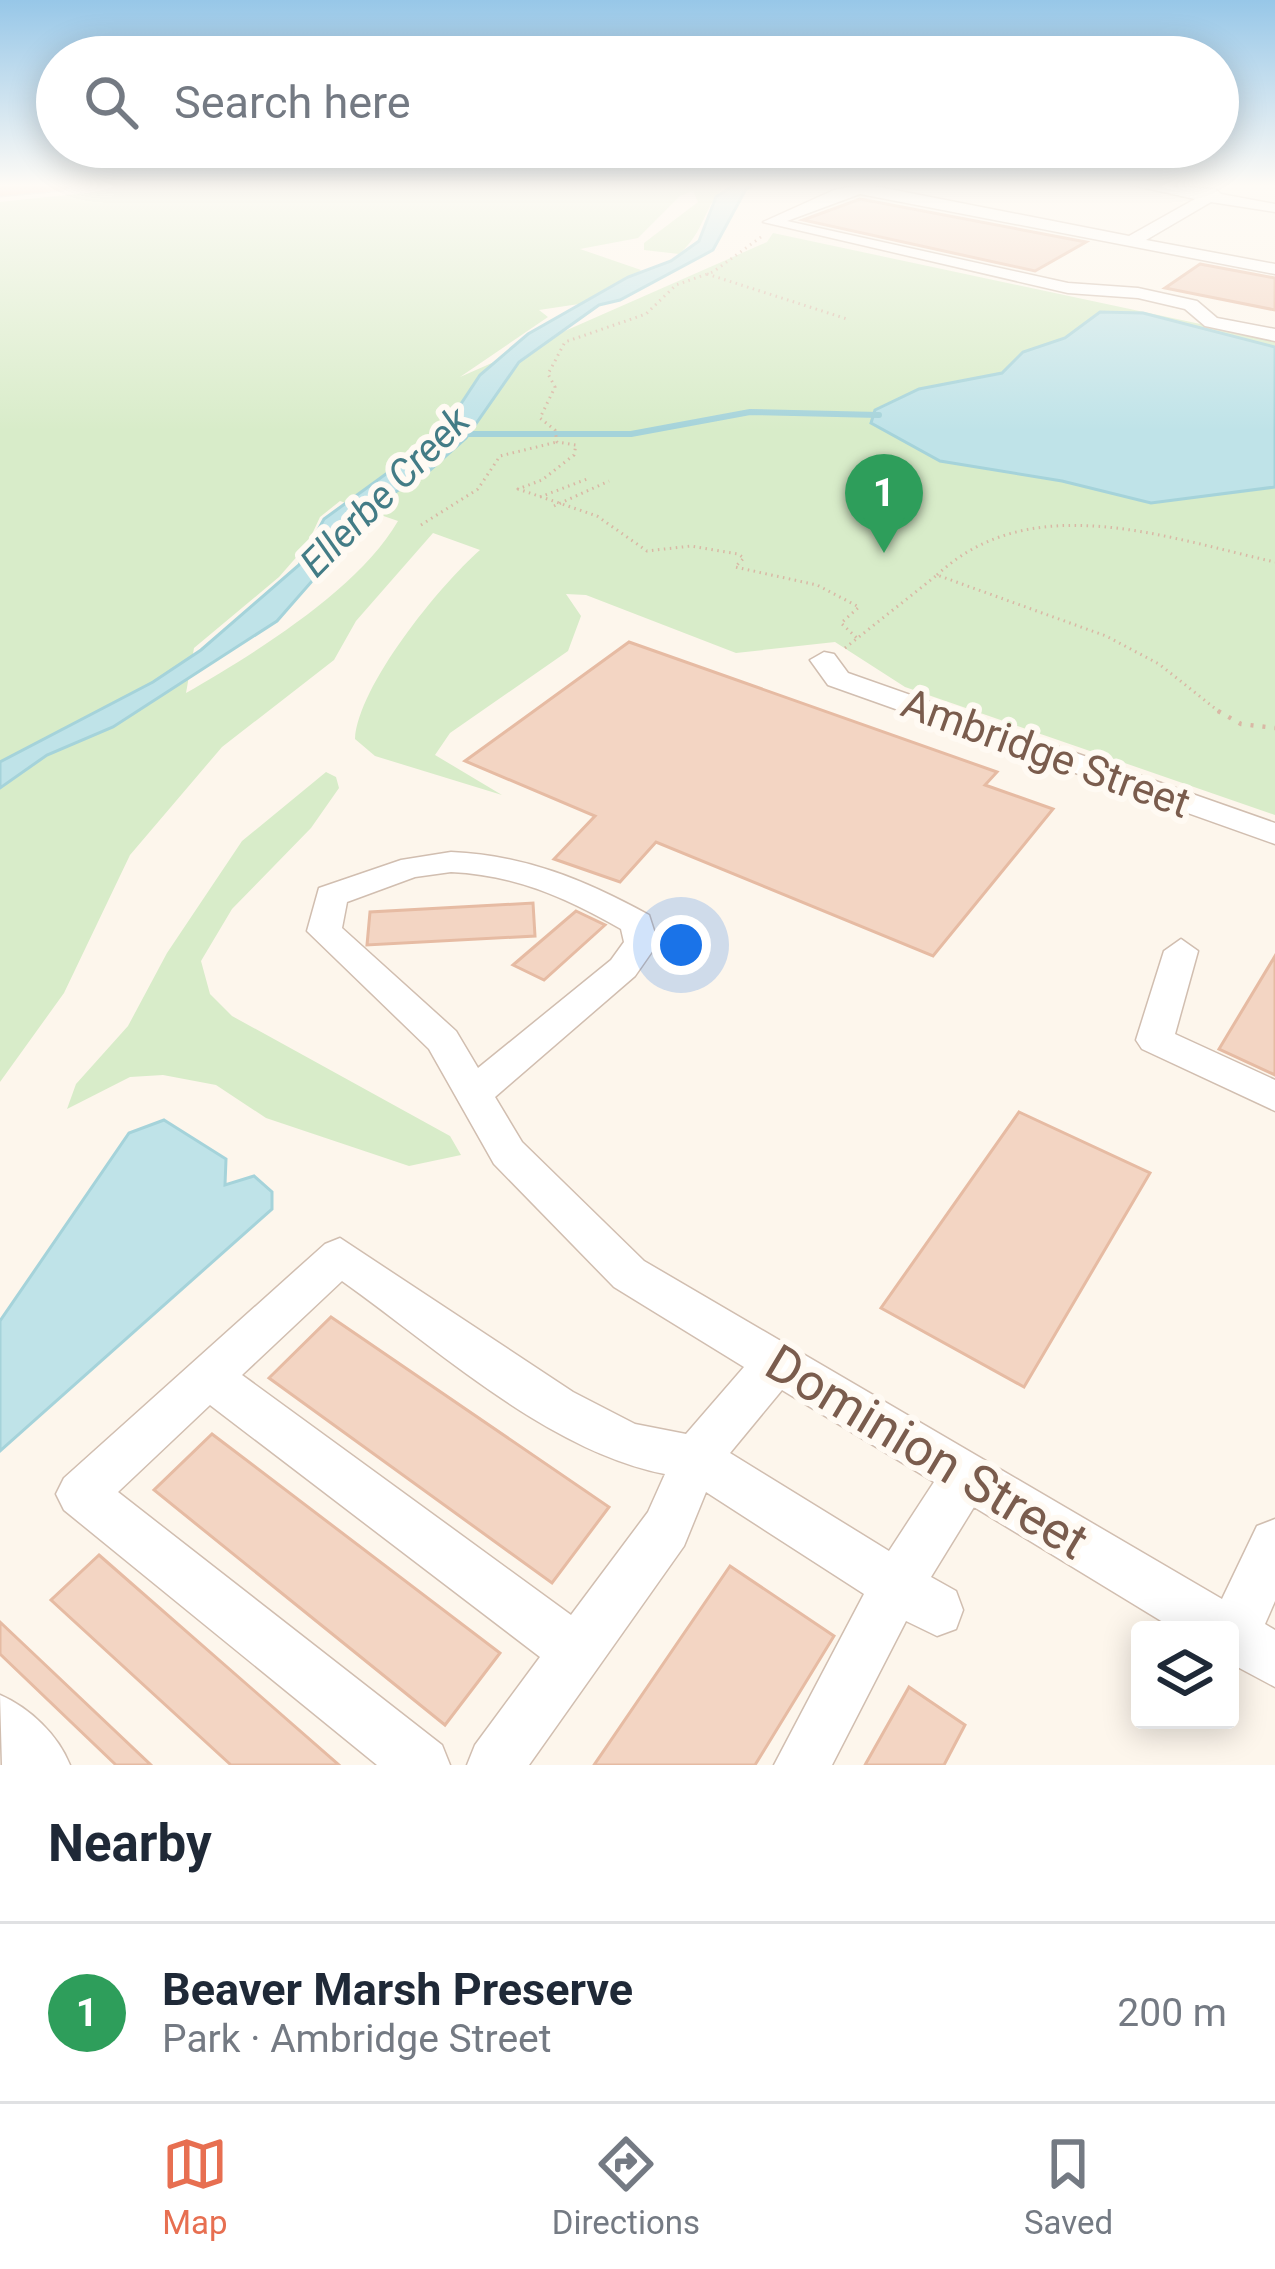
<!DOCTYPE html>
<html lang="en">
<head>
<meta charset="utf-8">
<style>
  :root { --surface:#fff; --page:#f2f2f3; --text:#1f2937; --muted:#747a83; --line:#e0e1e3; --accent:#e76f51 }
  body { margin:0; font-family:Roboto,sans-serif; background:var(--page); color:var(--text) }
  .controls { position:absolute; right:36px; bottom:36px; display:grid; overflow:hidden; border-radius:12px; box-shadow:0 6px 30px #0003 }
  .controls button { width:108px; height:108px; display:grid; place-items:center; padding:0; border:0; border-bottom:3px solid var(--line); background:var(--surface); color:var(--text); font:60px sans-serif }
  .you { position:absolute; left:681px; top:945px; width:42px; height:42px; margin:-30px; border:9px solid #fff; border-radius:50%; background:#1a73e8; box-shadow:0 0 0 18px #1a73e833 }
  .badge { display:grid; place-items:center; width:78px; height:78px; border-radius:50%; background:var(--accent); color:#fff; font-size:39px; font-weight:700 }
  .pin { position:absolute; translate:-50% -99px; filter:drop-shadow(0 3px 6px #0008) }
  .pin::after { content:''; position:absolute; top:63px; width:42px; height:36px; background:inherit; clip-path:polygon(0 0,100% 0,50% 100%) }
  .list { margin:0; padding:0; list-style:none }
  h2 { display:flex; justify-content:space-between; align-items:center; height:156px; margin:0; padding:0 48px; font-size:51px }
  h2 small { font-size:39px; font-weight:400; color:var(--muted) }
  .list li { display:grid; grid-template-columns:78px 1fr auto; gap:36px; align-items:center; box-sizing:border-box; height:180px; padding:0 48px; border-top:3px solid var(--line) }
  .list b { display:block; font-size:45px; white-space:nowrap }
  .list p { margin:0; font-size:39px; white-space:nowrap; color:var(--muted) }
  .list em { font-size:39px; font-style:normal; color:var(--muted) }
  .icon { flex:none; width:66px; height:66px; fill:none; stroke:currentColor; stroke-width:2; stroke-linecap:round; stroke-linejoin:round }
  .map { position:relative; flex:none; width:1275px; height:1765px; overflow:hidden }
  .search { position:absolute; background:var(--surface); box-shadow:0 6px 30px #0003; left:36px; right:36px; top:36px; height:132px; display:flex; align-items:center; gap:30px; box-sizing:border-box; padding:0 42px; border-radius:66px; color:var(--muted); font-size:45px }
  .sheet { height:336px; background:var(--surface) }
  nav { display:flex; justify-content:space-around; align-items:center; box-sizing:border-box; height:168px; border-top:3px solid var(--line); background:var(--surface); font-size:33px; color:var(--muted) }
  nav a { display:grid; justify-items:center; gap:6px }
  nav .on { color:var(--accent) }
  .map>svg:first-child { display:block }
  .green { fill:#d8ecc9; fill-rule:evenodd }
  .water { fill:#bfe3e8; stroke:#a5d3da; stroke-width:3 }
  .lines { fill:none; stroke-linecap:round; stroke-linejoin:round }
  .stream { stroke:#a5d3da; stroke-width:6 }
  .building { fill:#f3d5c3; stroke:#e6bba3; stroke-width:3 }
  .minor-casing { stroke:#d1beb0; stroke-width:3 }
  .highway-casing { stroke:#dad1cd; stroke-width:3 }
  .path-far1 { stroke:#d9b8a5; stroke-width:3; stroke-dasharray:1.5 4.5; stroke-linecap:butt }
  .path { stroke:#d9b8a5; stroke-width:4.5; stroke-dasharray:3 9; stroke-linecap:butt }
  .minor { fill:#fff; fill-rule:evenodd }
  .highway { fill:#f7b7a3; fill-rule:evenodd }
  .labels { text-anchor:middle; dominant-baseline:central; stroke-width:12; stroke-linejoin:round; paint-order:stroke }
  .far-water-label { font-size:39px; font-style:italic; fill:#437c86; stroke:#fffaf3 }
  .street-label { font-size:42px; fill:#7a5c4d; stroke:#fffaf3 }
  .near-street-label { font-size:51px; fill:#7a5c4d; stroke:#fffaf3 }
</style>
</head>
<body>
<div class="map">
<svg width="1275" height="1765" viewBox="0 0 1275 1765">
  <rect width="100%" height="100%" fill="#fdf6ec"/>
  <path class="green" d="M 170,184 L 727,184 C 704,203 706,231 679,254 L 644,250 L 644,243 L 698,202 L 693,191 L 680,196 L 638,238 L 580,249 L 641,270 L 621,286 L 579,304 L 539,310 L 548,317 L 460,377 L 767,242 L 773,233 L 1275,340 L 1275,815 L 905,687 L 835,642 L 736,653 L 586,595 L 566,594 L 581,616 L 568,651 L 450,733 L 435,755 L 502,795 L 375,756 L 355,739 C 358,686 439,586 480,550 L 433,533 L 356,621 L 334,660 L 222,747 L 130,855 L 64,993 L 0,1082 L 0,202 ZM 340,501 L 398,521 C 358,590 255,653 186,693 L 194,648 L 279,577 L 307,545 L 320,517 Z
    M 326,772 L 336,777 L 339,788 L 311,828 L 232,909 L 201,961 L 210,994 L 232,1016 L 450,1136 L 461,1155 L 409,1166 L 266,1118 L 216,1085 L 163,1075 L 130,1077 L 67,1109 L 76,1084 L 128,1026 L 167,953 L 242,841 Z"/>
  <path class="water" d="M 735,184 L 757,184 L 746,189 L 713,250 L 620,300 L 599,305 L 519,362 L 466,438 L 429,471 L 352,519 L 327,564 L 277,621 L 113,727 L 47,755 L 0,788 L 0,762 L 153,682 L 201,650 L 299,565 L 324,519 L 441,434 L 480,375 L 528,334 L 628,277 L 671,261 L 699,241 L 716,197 Z
    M 1100,312 L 1143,313 L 1275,347 L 1275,487 L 1151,503 L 1062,481 L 940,461 L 871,423 L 875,410 L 919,389 L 1002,373 L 1023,352 L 1065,338 Z
    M 164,1120 L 226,1159 L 225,1185 L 254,1176 L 272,1192 L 272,1209 L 0,1451 L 0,1321 L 129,1133 Z"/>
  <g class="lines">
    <path class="stream" d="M 460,434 L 631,434 L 750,412 L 879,415"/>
  </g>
  <path class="building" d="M 860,199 L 1086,242 L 1035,271 L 803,220 Z
    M 1200,264 L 1275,278 L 1275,310 L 1165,288 Z
    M 629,642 L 997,772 L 985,785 L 1053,809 L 933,956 L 656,842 L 620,882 L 554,859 L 595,816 L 465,761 Z
    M 533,903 L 535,936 L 367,945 L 370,912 Z
    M 576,911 L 605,925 L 544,980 L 513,965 Z
    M 1275,956 L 1275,1075 L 1219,1049 Z
    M 1019,1112 L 1150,1173 L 1024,1387 L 881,1308 Z
    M 331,1317 L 609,1507 L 552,1583 L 269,1378 Z
    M 212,1434 L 500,1653 L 445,1725 L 154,1490 Z
    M 99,1555 L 339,1765 L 231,1765 L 51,1600 Z
    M 730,1566 L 834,1636 L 755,1765 L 594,1765 Z
    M 0,1622 L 151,1765 L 116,1765 L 0,1654 Z
    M 909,1687 L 965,1725 L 944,1765 L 865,1765 Z"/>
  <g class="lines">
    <g class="minor-casing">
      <path id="minor" d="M 864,184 L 1129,236 L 1195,199 L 1127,184 L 1215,189 L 1221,194 L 1275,204 L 1275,212 L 1211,202 L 1146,240 L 1275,264 L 1275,274 L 860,194 L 787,221 L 1068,283 L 1138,288 L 1197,301 L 1217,318 L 1275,329 L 1275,341 L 1205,326 L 1185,309 L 1138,298 L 1068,293 L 763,222 L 834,190 Z
        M 824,652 L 834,654 L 848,673 L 1275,823 L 1275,844 L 828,685 L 810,660 Z
        M 451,852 C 525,855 585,880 649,915 L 658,943 L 635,976 L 495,1097 L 522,1142 L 644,1261 L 1222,1599 L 1257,1526 L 1275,1519 L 1275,1601 L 1265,1624 L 1275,1630 L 1275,1687 L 1230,1663 L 1230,1630 L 1176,1630 L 974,1507 L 931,1577 L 956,1591 L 963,1610 L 956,1629 L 937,1636 L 906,1621 L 832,1765 L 774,1765 L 864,1594 L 706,1492 L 684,1546 L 529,1765 L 467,1765 L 475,1745 L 540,1657 L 210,1405 L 118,1492 L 442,1745 L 450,1765 L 377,1765 L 64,1510 L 56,1494 L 64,1478 L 325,1244 L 340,1238 L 573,1392 L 635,1424 L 686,1434 L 744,1367 L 614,1287 L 494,1164 L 429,1049 L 307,931 L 319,888 L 401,860 ZM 451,872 C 515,875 565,897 621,929 L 624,942 L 611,960 L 478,1068 L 456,1031 L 342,928 L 347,902 L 415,877 ZM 342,1281 C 438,1349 548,1451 665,1474 L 648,1512 L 571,1615 L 242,1375 ZM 782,1390 L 934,1482 L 889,1551 L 730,1453 Z
        M 1181,939 L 1198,951 L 1175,1034 L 1275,1080 L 1275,1111 L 1142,1049 L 1136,1040 L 1164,951 Z
        M 0,1695 C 30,1708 58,1735 70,1765 L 2,1765 Z"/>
    </g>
    <g class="highway-casing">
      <path id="highway" d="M 0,184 L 74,184 L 64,190 L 0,196 Z"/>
    </g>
    <path class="path-far1" d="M 761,237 L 713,272 L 676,285 L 646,314 L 565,342 L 548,374 L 555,387 L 540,418 L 555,430 L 557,442 L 576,445 L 574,455 L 542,480 L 518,489 L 597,516 L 647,551 L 691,546 L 738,554 L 744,558 L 735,567 L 817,585 L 859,607 L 841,623 L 859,640
      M 707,274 L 847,319
      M 540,497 L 587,479
      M 554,506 L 609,481
      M 421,525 L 478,489 L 500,456 L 557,442
      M 937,575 C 1031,487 1167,538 1275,562
      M 845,648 L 937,575 L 1106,636 L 1159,664 L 1222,714"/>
    <path class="path" d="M 1218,711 L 1241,724 L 1275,728"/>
    <use href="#minor" class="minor"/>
    <use href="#highway" class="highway"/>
  </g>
  <linearGradient id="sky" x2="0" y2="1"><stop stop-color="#97c7e8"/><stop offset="0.43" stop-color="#fefbf6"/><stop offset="1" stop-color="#fefbf6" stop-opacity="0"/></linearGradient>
  <rect width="1275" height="431" fill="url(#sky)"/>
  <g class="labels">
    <g class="far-water-label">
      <text transform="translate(385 492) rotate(-45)">Ellerbe Creek</text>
    </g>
    <g class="street-label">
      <text transform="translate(1046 753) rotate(20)">Ambridge Street</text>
    </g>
    <g class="near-street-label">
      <text transform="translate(927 1452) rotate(31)">Dominion Street</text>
    </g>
  </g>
</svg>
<div class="controls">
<button><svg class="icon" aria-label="layers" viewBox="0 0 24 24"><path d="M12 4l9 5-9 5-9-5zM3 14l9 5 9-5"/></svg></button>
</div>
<div class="you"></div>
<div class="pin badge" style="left:884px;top:553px;background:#2e9e5b">1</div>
<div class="search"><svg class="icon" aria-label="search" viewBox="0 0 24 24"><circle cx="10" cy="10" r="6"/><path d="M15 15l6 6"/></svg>Search here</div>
</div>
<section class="sheet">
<h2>Nearby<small></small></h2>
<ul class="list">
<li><span class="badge" style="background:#2e9e5b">1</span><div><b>Beaver Marsh Preserve</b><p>Park · Ambridge Street</p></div><em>200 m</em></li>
</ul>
</section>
<nav>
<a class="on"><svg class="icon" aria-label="map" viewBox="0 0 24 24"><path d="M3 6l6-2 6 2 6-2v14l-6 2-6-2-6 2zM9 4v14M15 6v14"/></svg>Map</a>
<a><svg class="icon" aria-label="directions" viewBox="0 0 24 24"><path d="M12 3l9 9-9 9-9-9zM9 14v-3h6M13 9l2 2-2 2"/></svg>Directions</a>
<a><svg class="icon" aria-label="saved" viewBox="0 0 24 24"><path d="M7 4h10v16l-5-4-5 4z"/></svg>Saved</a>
</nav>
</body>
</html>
